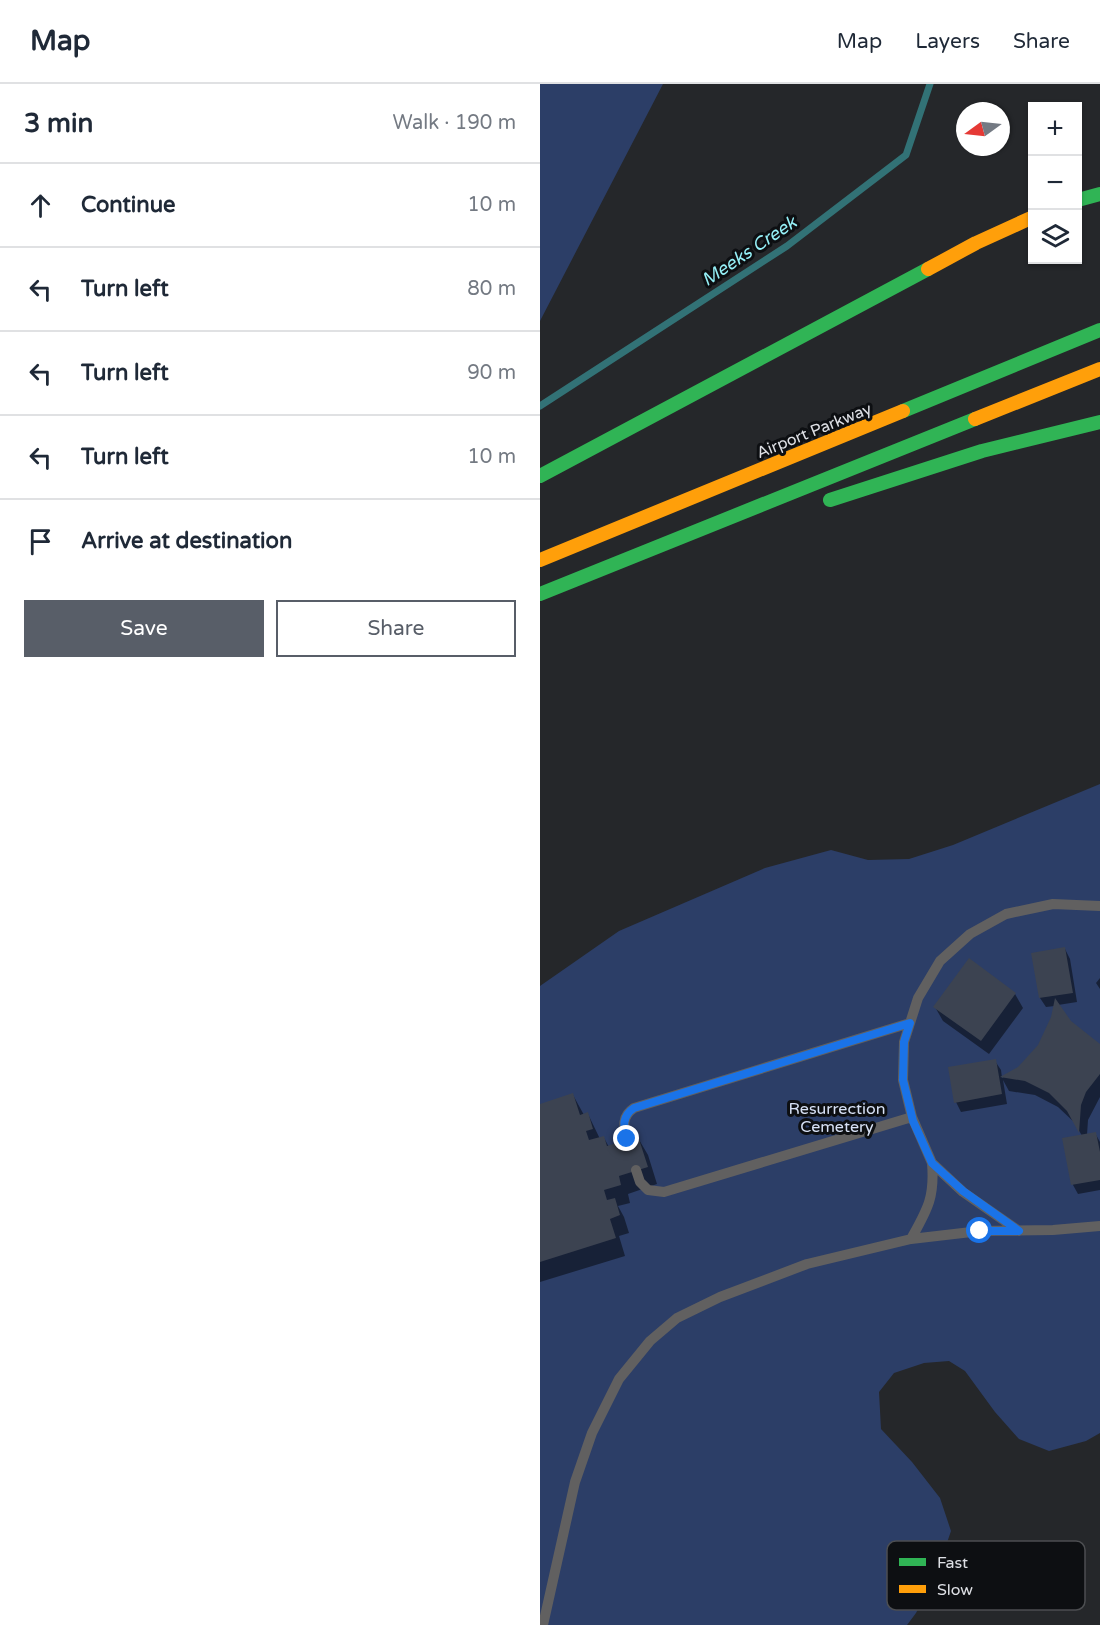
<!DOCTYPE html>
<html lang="en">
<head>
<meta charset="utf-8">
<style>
  :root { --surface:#fff; --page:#f2f2f3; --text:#1f2937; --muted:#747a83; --line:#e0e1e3; --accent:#585e68 }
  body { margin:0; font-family:"Varela Round",sans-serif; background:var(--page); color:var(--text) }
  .controls { position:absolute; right:18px; top:18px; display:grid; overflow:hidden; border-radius:0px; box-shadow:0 2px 4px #0004 }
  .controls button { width:54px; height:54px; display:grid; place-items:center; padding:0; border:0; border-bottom:2px solid var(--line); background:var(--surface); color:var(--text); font:30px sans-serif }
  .compass { position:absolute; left:416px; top:18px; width:54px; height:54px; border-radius:50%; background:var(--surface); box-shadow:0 2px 4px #0004; rotate:255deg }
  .stop { position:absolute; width:18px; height:18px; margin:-14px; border:4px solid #1a73e8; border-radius:50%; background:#fff }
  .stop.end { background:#1a73e8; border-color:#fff; box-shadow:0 2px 6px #0008 }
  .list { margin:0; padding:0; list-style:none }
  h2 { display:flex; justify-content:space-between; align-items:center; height:78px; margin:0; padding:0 24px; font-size:26px }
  h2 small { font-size:20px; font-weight:400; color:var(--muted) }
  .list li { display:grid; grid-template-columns:39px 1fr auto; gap:18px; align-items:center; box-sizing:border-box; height:84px; padding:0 24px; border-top:2px solid var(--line) }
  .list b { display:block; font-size:22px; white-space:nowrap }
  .list em { font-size:20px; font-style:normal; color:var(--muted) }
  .actions { display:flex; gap:12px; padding:18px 24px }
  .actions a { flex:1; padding:14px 0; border:2px solid var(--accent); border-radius:0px; text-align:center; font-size:21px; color:var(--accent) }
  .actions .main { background:var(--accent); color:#fff }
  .icon { flex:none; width:33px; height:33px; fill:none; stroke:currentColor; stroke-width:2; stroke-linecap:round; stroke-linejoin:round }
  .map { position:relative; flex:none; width:560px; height:1541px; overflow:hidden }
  header { display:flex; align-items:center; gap:36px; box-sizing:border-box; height:84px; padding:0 30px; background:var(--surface); border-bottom:2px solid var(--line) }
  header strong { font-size:28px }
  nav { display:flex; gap:33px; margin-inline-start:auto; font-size:21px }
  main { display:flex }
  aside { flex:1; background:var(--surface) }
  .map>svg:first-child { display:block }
  .green { fill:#2c3e67 }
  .shadow { fill:#0007 }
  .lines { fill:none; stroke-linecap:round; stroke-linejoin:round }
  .stream { stroke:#327276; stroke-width:7 }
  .building { fill:#3c4351 }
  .lane { stroke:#616060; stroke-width:10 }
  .fast { stroke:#30b455; stroke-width:14 }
  .slow { stroke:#ff9f0a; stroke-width:14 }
  .route { stroke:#1a73e8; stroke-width:8 }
  .labels { text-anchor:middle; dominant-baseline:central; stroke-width:6; stroke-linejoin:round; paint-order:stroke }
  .street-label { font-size:16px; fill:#dee0e5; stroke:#0d0f12 }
  .park-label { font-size:16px; fill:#d7e1f5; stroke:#0d0f12 }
  .water-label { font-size:18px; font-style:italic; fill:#96f1f8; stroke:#0d0f12 }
  .key { fill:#0d0f12; stroke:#4c4e51; stroke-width:1.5 }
  .key-label { font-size:16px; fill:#dee0e5 }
</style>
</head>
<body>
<header>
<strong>Map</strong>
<nav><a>Map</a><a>Layers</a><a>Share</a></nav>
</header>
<main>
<aside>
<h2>3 min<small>Walk · 190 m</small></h2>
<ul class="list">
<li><svg class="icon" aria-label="ahead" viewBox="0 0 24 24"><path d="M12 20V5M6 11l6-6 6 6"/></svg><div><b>Continue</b></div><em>10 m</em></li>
<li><svg class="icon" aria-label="left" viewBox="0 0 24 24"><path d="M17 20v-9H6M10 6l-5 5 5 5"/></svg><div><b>Turn left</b></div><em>80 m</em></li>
<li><svg class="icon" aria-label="left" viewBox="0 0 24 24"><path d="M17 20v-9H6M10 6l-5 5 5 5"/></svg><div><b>Turn left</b></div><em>90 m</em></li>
<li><svg class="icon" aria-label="left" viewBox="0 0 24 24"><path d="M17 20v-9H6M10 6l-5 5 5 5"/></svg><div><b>Turn left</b></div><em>10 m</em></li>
<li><svg class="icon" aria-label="arrive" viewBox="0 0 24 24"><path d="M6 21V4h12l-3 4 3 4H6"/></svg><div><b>Arrive at destination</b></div></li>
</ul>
<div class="actions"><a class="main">Save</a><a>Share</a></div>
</aside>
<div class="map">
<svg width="560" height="1541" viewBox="0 0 560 1541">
  <rect width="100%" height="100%" fill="#25272a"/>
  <path class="green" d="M 0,0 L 123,0 L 0,237 Z
    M 560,700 L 560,1349 L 546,1357 L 509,1367 L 479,1355 L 455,1328 L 425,1287 L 409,1277 L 384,1279 L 354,1289 L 339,1308 L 341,1345 L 372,1378 L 400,1414 L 411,1447 L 397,1488 L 376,1529 L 367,1541 L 0,1541 L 0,902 L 79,847 L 225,784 L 291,766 L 328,776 L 369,775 L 413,761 Z"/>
  <path class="shadow" d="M 525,865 L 530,875 L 537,918 L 518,921 L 530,938 L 548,955 L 560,961 L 560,1013 L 548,1036 L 547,1051 L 555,1049 L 560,1058 L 560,1106 L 538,1110 L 533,1101 L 542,1052 L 535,1039 L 518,1023 L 495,1011 L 469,1007 L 463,996 L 467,1020 L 421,1028 L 416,1018 L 455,977 L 461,986 L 462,994 L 478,984 L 500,962 L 509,944 L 515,922 L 506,923 L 500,914 L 493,870 Z
    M 560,894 L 560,905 L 556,899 Z
    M 475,910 L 483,924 L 449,970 L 403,937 L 395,923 Z
    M 33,1011 L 44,1031 L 48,1030 L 60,1055 L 64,1054 L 69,1063 L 98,1054 L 108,1071 L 117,1100 L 88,1110 L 90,1119 L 78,1122 L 84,1133 L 89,1149 L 79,1152 L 85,1172 L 0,1198 L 0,1021 Z"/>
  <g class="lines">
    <path class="stream" d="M 0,322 L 247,162 L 366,71 L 390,0"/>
  </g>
  <path class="building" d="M 525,863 L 533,909 L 499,914 L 491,869 Z
    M 429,874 L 476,909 L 441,957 L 393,923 Z
    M 515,914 L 531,937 L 560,960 L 560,990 L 546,1008 L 541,1021 L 539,1049 L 527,1027 L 509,1009 L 485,997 L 460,993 L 478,983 L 498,961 L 511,933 Z
    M 456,975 L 462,1010 L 414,1019 L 408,983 Z
    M 33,1009 L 40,1031 L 48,1028 L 53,1045 L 46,1047 L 49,1056 L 64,1052 L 67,1062 L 98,1052 L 108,1083 L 79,1092 L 81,1101 L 64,1106 L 67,1116 L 75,1114 L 80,1131 L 70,1135 L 76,1154 L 0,1178 L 0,1020 Z
    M 556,1048 L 560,1068 L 560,1096 L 531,1101 L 522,1054 Z"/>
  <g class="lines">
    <path class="lane" d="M 87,1055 C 83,1042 82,1032 94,1024 L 370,939
      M 96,1086 L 100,1098 L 108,1106 L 124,1108 L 372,1033
      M 479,1147 L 423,1108 L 392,1079 L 372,1033 L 363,996 L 364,958 L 378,914 L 400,877 L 430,850 L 466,830 L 513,820 L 560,822
      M 371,1155 C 387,1126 395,1114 392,1079
      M 3,1541 L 35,1398 L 52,1349 L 79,1295 L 110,1257 L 137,1234 L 180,1213 L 267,1180 L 371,1155 L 440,1147 L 513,1146 L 560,1142"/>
    <path class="fast" d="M 538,116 L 560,110
      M 363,327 L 560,246
      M 0,392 L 388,185
      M 290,416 L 442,367 L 560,338
      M 0,510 L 435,335"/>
    <path class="slow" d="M 388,185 L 436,159 L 493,133
      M 435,335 L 560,285
      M 0,476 L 363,327"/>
  </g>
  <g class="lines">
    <path class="route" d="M 87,1055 C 83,1042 82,1032 94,1024 L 370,939 L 364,958 L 363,996 L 373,1037 L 392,1079 L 423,1107 L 479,1147 L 440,1147"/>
  </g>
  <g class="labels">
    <g class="street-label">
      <text transform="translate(274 347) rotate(-22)">Airport Parkway</text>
    </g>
    <g class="park-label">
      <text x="297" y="1025">Resurrection<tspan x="297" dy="18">Cemetery</tspan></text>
    </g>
    <g class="water-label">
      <text transform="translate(209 167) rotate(-34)">Meeks Creek</text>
    </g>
  </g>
  <rect x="347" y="1457" width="198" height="69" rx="9" class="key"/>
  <rect x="359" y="1474" width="27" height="8" fill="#30b455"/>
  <rect x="359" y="1501" width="27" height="8" fill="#ff9f0a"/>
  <g class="key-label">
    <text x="397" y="1484">Fast</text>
    <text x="397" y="1511">Slow</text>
  </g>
</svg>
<div class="controls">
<button>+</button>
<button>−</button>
<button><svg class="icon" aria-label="layers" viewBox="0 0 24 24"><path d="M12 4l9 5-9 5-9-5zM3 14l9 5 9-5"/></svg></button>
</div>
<svg class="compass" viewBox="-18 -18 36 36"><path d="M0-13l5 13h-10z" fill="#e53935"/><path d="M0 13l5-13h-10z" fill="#747a83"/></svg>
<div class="stop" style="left:440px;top:1147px"></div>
<div class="stop end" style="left:87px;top:1055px"></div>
</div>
</main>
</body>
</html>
